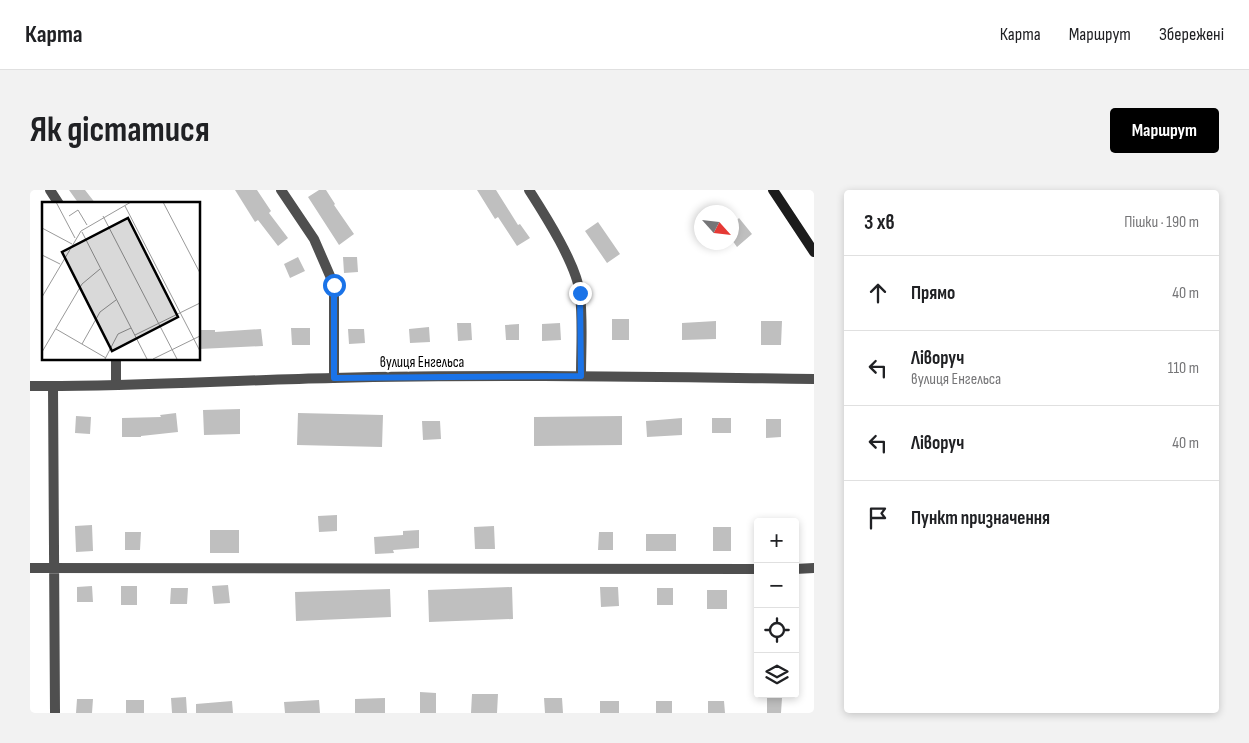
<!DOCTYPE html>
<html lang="uk">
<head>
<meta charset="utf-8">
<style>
  :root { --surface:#fff; --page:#f2f2f2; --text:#202124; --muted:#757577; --line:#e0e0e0; --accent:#000 }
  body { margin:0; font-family:"Sofia Sans Condensed",sans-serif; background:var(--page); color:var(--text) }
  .controls { position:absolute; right:15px; bottom:15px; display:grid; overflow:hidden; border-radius:5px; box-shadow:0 2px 8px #0003 }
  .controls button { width:45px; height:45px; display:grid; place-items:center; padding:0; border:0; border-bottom:1px solid var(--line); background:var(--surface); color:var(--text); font:25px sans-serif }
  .compass { position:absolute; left:664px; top:15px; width:45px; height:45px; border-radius:50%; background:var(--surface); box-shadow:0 2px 8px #0003; rotate:117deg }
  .stop { position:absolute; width:15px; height:15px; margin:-11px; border:4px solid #1a73e8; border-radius:50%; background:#fff }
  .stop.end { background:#1a73e8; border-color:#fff; box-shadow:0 1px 5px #0008 }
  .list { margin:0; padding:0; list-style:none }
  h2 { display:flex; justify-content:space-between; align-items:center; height:65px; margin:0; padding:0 20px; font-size:21px }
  h2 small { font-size:16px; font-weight:400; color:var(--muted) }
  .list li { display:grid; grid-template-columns:32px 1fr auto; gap:15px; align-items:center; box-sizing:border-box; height:75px; padding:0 20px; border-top:1px solid var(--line) }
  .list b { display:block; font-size:19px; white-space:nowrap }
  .list p { margin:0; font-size:16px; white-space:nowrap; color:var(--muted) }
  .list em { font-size:16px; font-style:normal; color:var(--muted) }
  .icon { flex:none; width:28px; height:28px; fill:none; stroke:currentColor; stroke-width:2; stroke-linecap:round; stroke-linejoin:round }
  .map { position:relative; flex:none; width:784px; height:523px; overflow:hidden; border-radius:5px }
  header { display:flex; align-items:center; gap:30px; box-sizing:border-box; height:70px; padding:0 25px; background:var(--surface); border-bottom:1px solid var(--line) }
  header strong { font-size:24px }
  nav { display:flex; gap:28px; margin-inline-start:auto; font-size:18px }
  .intro { display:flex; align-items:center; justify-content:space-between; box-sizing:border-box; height:120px; padding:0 30px }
  h1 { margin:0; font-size:35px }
  .button { padding:12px 22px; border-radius:5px; background:var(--accent); color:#fff; font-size:18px; font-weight:700 }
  main { display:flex; gap:30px; padding:0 30px }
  aside { flex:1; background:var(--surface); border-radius:5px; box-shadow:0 2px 8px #0003 }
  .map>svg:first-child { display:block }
  .building { fill:#bfbfbf }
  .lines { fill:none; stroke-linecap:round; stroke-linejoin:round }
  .minor { stroke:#4f4f4f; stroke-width:10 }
  .tertiary { stroke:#4f4f4f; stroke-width:10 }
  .secondary { stroke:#1c1c1c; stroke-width:10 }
  .route { stroke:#1a73e8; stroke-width:6 }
  .labels { text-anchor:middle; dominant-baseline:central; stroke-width:4.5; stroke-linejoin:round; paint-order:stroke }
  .street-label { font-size:15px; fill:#000; stroke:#fff }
  .inset-road { fill:none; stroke:#999; stroke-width:1 }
  .view { fill:#000; fill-opacity:0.15; stroke:#000; stroke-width:2.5 }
  .inset-edge { fill:none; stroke:#000; stroke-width:2.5 }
</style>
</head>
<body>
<header>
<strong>Карта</strong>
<nav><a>Карта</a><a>Маршрут</a><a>Збережені</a></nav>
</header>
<div class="intro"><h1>Як дістатися</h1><a class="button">Маршрут</a></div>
<main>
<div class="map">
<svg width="784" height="523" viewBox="0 0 784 523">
  <rect width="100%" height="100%" fill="#fff"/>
  <path class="building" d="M 39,0 L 55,0 L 66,14 L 49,14 Z
    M 205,0 L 227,0 L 241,21 L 239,23 L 258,48 L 248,56 L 228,30 L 225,32 Z
    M 289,0 L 296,0 L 305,14 L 304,15 L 324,44 L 309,55 L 278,7 Z
    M 447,0 L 466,0 L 488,35 L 490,34 L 500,48 L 487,56 L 468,27 L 465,29 Z
    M 709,28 L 722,44 L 707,57 L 702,50 L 702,35 Z
    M 568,32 L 590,64 L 577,73 L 555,41 Z
    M 268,67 L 275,81 L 260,88 L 254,74 Z
    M 313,67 L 327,67 L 328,82 L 314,83 Z
    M 582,129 L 599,129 L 599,150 L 582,150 Z
    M 686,131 L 686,149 L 652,150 L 652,133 Z
    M 731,131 L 752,131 L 751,155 L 731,155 Z
    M 427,133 L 441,133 L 442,150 L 428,151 Z
    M 530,133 L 531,150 L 512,151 L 512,134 Z
    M 489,134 L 489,150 L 476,150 L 475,135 Z
    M 399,137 L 400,152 L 380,153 L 379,139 Z
    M 261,138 L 280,138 L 280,155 L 262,155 Z
    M 231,139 L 233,156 L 169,159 L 169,140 L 185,140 L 185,142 Z
    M 318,139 L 334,139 L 335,153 L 319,154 Z
    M 210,219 L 210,244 L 174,245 L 173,220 Z
    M 146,223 L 148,242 L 111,246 L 111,247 L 92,247 L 92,228 L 131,227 L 130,225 Z
    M 268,223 L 353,225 L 352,257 L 267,255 Z
    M 46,226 L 61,227 L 60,244 L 45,243 Z
    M 592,226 L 592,255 L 504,256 L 504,227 Z
    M 652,228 L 652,245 L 617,247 L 616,231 Z
    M 682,228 L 701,228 L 701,243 L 682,243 Z
    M 736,229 L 751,229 L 751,247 L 736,248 Z
    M 392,231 L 410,231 L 411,249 L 393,250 Z
    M 307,325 L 307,341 L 289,342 L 288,326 Z
    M 62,335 L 63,361 L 46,362 L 45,336 Z
    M 464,336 L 465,359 L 445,359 L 444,337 Z
    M 683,337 L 701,337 L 701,361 L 683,361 Z
    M 180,340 L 209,340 L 209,363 L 180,363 Z
    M 389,340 L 389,358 L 363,360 L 364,363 L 345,364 L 344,347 L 373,345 L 373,341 Z
    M 95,342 L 111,342 L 110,360 L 95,360 Z
    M 569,342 L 583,342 L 583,360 L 568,360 Z
    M 616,344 L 646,344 L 646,361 L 616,361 Z
    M 198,395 L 200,413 L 184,414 L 182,396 Z
    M 62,396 L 63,412 L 47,412 L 47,397 Z
    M 91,396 L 107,396 L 107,415 L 91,415 Z
    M 482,397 L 483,429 L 399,432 L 398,400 Z
    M 570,397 L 588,397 L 589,416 L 571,417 Z
    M 141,398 L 158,398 L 157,414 L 140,414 Z
    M 627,398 L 643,398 L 643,415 L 627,415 Z
    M 360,399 L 361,427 L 266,431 L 265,402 Z
    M 677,400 L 697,400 L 697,419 L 677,419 Z
    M 390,502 L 406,503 L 406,523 L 390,523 Z
    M 442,504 L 468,504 L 467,523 L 441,523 Z
    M 156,507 L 157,523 L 142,523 L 141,508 Z
    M 355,508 L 355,523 L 325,523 L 325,509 Z
    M 514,508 L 532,508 L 533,523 L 515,523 Z
    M 737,508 L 752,508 L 751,523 L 737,523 Z
    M 47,509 L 63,509 L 62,523 L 46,523 Z
    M 96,510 L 114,510 L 114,523 L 96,523 Z
    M 289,510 L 290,523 L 255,523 L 254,512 Z
    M 202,511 L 203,523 L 166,523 L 166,514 Z
    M 570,511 L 589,511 L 589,523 L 570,523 Z
    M 626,511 L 642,511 L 642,523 L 626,523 Z
    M 678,511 L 694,511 L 695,523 L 678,523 Z"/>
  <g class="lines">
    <path class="minor" d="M 20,0 L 29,14
      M 251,0 L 284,49 L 304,95 L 304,188
      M 499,0 C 515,25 547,75 550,104 C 553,131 551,159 551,186
      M 86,169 L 86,195
      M 23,196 L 25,523
      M 0,378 L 728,379
      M 765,379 L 784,378"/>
    <path class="tertiary" d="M 0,196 C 101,197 202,190 303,188 C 463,184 624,187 784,189"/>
    <path class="secondary" d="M 743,0 L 784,62"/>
  </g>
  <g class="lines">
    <path class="route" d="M 304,95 L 304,188 L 551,186 L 550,103"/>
  </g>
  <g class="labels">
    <g class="street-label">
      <text x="392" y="172">вулиця Енгельса</text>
    </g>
  </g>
  <g transform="translate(12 12)">
    <rect width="158" height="158" fill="#fff"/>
    <path class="inset-road" d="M 14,0 L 33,36M 121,0 L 158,71M 83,4 L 158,149M 27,14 L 36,8 L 45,23M 61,14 L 135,157M 0,26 L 30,42M 40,30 L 105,157M 0,53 L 18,62M 0,95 L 39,29 L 89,0M 14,127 L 64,156M 93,133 L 158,101M 40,142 L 58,110 L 74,98M 0,150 L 40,82 L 58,67M 63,157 L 76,132 L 89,126M 111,157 L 158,134"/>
    <path class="view" d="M 86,16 L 136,115 L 70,149 L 20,50 Z"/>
    <rect width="158" height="158" class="inset-edge"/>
  </g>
</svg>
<div class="controls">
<button>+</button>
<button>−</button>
<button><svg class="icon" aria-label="locate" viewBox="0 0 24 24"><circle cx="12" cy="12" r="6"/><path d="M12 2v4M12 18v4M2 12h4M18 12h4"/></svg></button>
<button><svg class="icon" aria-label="layers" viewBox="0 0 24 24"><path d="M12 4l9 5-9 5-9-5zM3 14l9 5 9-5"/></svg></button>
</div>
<svg class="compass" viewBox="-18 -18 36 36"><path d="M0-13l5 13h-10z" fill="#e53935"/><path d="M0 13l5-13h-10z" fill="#757577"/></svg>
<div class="stop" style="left:304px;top:95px"></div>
<div class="stop end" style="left:550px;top:103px"></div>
</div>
<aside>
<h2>3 хв<small>Пішки · 190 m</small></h2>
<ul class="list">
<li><svg class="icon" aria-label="ahead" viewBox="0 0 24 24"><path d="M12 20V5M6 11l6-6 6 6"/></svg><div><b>Прямо</b></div><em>40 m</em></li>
<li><svg class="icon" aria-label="left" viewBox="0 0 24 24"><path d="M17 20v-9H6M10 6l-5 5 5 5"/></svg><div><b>Ліворуч</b><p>вулиця Енгельса</p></div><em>110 m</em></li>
<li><svg class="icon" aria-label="left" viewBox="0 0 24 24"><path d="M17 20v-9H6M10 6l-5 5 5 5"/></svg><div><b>Ліворуч</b></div><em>40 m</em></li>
<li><svg class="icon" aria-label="arrive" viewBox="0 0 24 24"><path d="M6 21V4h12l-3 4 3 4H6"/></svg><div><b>Пункт призначення</b></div></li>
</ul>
</aside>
</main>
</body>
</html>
